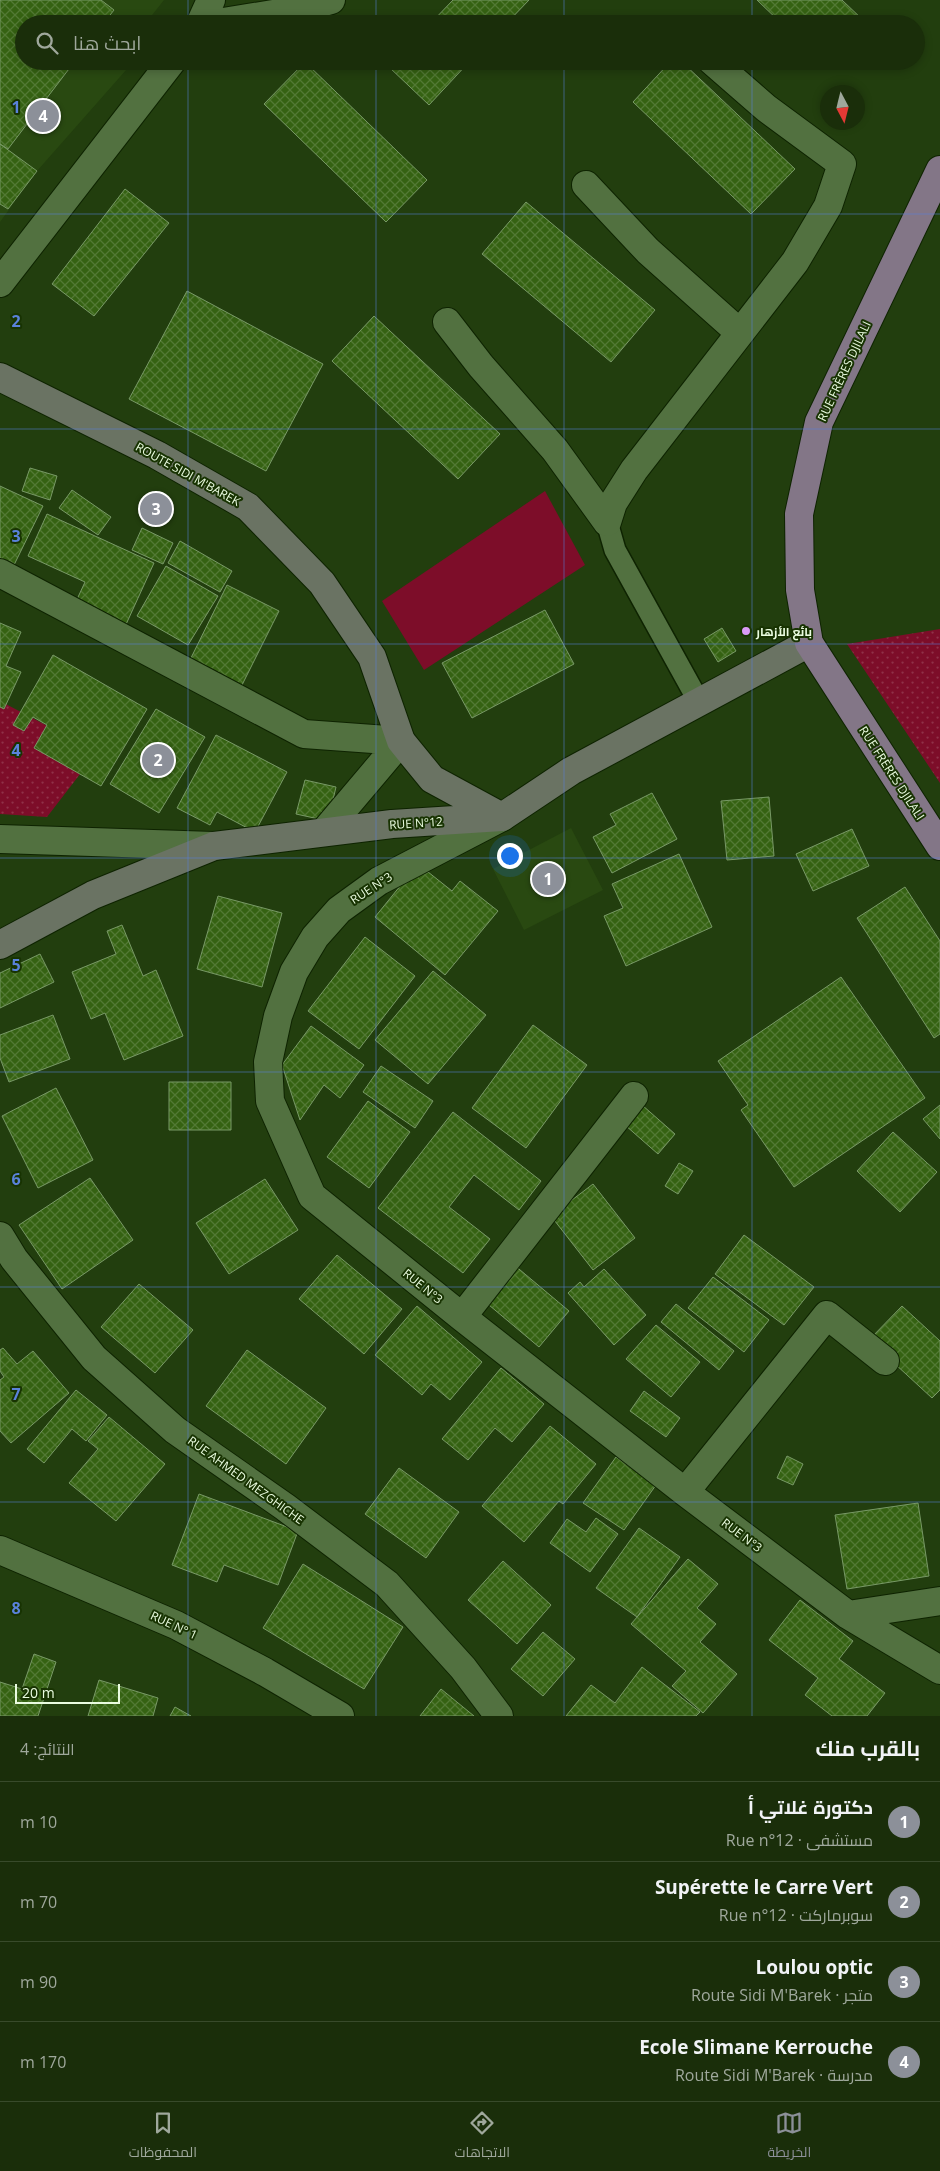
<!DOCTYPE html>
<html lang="ar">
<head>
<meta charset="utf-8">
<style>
  :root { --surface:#1a2e0a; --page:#233613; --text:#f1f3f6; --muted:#9fa89c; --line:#384a2b; --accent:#8c9099 }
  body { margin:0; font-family:"Open Sans",Cairo,sans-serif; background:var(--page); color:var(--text); direction:rtl }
  .compass { position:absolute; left:820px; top:85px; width:45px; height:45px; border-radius:50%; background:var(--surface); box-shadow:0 2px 8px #0003; rotate:173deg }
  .scale { position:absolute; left:15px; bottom:12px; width:105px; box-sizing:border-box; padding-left:5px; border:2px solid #eafce0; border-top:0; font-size:14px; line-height:18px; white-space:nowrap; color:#eafce0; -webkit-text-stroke:4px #183302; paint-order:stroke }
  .you { position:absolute; left:509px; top:855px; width:18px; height:18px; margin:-12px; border:4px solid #fff; border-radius:50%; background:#1a73e8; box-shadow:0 0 0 8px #1a73e833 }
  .badge { display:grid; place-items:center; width:32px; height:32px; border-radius:50%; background:var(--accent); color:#fff; font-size:16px; font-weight:700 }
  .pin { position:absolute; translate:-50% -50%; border:2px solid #fff; box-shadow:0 1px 5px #0006 }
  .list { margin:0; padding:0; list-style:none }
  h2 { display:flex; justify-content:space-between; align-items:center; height:65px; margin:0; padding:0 20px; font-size:21px }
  h2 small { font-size:16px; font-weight:400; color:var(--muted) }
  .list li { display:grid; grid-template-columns:32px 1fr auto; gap:15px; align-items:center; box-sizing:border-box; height:80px; padding:0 20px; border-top:1px solid var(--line) }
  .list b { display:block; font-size:19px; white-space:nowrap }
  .list p { margin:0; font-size:16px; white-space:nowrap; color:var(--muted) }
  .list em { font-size:16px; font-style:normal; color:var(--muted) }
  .icon { flex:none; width:28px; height:28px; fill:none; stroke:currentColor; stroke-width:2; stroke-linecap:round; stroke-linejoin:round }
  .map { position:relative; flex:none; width:940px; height:1716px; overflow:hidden; direction:ltr }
  .search { position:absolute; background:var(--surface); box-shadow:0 2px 8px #0003; left:15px; right:15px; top:15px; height:55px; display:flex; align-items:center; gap:12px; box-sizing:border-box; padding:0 18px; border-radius:28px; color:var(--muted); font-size:19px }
  .sheet { height:385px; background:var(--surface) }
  nav { display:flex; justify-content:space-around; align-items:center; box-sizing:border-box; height:70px; border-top:1px solid var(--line); background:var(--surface); font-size:14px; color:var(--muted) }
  nav a { display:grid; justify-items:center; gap:2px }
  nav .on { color:var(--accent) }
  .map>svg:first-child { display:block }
  .built { fill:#294911 }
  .green { fill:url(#green-dots) }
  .pitch { fill:#7d0d29 }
  .building { fill:url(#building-cross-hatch); stroke:#789966 }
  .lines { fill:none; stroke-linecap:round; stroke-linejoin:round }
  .service-casing { stroke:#0e2301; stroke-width:24 }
  .minor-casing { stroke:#0e2301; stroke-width:30 }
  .secondary-casing { stroke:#0e2301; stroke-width:30 }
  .primary-casing { stroke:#0e2301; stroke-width:30 }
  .service { stroke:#527140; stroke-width:21 }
  .minor { stroke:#527140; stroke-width:28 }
  .secondary { stroke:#6a7363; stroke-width:28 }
  .primary { stroke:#837687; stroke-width:28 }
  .grid { fill:none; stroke:#5a82da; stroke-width:1; stroke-opacity:0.55 }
  .poi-dot { fill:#da9af6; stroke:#183302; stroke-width:2 }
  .labels { text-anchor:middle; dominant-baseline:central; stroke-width:4; stroke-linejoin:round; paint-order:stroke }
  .street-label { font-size:12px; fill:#eafce0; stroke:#183302 }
  .poi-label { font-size:12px; font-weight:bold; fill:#eafce0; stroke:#183302; text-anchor:start }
  .grid-label { font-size:16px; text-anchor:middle; font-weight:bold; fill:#5a82da; stroke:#183302; stroke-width:4; stroke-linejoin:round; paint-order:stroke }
</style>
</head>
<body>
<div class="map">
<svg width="940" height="1716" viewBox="0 0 940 1716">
  <defs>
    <pattern id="green-dots" width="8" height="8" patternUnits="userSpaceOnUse" patternTransform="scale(1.25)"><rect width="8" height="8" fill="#7d0d29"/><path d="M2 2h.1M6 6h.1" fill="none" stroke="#903148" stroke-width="1.8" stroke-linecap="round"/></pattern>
    <pattern id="building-cross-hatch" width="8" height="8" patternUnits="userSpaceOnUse" patternTransform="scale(1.25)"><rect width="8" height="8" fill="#356212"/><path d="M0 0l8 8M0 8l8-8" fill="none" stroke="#527934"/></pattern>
  </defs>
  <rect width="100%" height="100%" fill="#223e0e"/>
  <path class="built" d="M 0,0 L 164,0 L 145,24 L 24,24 L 24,61 L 134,61 L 37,171 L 0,222 Z
    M 571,828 L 603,890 L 524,930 L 493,869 Z"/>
  <path class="green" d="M 940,629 L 940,783 L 847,644 Z
    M 0,701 L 97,752 L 47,817 L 0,814 Z"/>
  <path class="pitch" d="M 545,491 L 585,565 L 424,670 L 382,601 Z"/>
  <path class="building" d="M 0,0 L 101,0 L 114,10 L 103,24 L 24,24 L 24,61 L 75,61 L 8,149 L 0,144 Z
    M 453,0 L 529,0 L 506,24 L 430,24 Z
    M 757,0 L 842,0 L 864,21 L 862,24 L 782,24 Z
    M 394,61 L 470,61 L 429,105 L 389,67 Z
    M 671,61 L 681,61 L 795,169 L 751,214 L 633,102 Z
    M 305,62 L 427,180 L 386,222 L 264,104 Z
    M 0,144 L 37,171 L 8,209 L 0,204 Z
    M 125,189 L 169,223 L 94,316 L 52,284 Z
    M 526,202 L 655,310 L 611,362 L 482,254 Z
    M 187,291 L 323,364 L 266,471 L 129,399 Z
    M 374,316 L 500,434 L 458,479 L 332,361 Z
    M 30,468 L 57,476 L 50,500 L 22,491 Z
    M 0,486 L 43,506 L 14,565 L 0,558 Z
    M 72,490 L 111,517 L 98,535 L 59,508 Z
    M 47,514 L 154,563 L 123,631 L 73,608 L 85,582 L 28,556 Z
    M 142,528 L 173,543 L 163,564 L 132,550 Z
    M 180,541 L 232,571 L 220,592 L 168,563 Z
    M 166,566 L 218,596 L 188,645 L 137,616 Z
    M 227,585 L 279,611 L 238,693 L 186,668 Z
    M 545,610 L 574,664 L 472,718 L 442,663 Z
    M 0,623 L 21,632 L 6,666 L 21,672 L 4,709 L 0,707 Z
    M 722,628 L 736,651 L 718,662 L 704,639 Z
    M 53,655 L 147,709 L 101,786 L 34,748 L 47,725 L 33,717 L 24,731 L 13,725 Z
    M 156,709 L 205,737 L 159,813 L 110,784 Z
    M 216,735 L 287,772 L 255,832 L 217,812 L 210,825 L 177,808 Z
    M 305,780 L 336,787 L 328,821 L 296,814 Z
    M 652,793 L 677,839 L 612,873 L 593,837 L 616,825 L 610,814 Z
    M 769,797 L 774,856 L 727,860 L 721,801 Z
    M 852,829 L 869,866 L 813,891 L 796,854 Z
    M 679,854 L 712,927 L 626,966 L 604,916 L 623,908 L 612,884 Z
    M 418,864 L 452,891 L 460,881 L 498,911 L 445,975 L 375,917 Z
    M 905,887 L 940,941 L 940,1034 L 934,1038 L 857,918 Z
    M 218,896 L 282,913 L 262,987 L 197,969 Z
    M 122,925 L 143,976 L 156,970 L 183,1036 L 124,1060 L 105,1013 L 91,1019 L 72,972 L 116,954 L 107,931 Z
    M 365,937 L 415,976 L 359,1049 L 308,1011 Z
    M 40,954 L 54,982 L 0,1008 L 0,973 Z
    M 433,971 L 486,1015 L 428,1084 L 375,1040 Z
    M 841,977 L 925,1098 L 794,1187 L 741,1110 L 748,1105 L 718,1061 Z
    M 53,1015 L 70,1059 L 9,1082 L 0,1058 L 0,1035 Z
    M 533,1025 L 587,1065 L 526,1148 L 472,1108 Z
    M 311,1026 L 364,1065 L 340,1098 L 324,1085 L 300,1120 L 282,1065 Z
    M 381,1066 L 433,1101 L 415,1128 L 363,1092 Z
    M 169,1082 L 231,1082 L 231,1130 L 169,1130 Z
    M 56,1088 L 93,1160 L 38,1188 L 2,1116 Z
    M 368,1101 L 410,1132 L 369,1188 L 327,1157 Z
    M 642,1105 L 675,1134 L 658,1154 L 625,1125 Z
    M 940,1105 L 940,1139 L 923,1119 Z
    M 453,1112 L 541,1181 L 519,1210 L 474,1175 L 449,1207 L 490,1239 L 463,1273 L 378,1208 Z
    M 893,1132 L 937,1172 L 900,1212 L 857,1171 Z
    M 679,1163 L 693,1171 L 678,1194 L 665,1186 Z
    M 90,1178 L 133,1240 L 62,1289 L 19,1225 Z
    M 265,1179 L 298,1230 L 229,1274 L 196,1223 Z
    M 593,1184 L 635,1238 L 593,1270 L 551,1216 Z
    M 744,1235 L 814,1287 L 784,1325 L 715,1274 Z
    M 337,1255 L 402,1309 L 364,1354 L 299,1299 Z
    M 513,1264 L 569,1311 L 539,1347 L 483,1300 Z
    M 604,1269 L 646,1315 L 614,1345 L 568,1293 L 580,1282 L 584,1287 Z
    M 713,1277 L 769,1320 L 744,1352 L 688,1308 Z
    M 139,1284 L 193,1330 L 155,1373 L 101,1327 Z
    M 676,1304 L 734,1351 L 719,1370 L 661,1322 Z
    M 417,1306 L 482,1362 L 450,1400 L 431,1384 L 422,1395 L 375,1355 Z
    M 902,1306 L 940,1341 L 940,1390 L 932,1398 L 869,1340 Z
    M 656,1325 L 700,1362 L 671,1397 L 626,1359 Z
    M 3,1348 L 17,1364 L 33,1351 L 69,1393 L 11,1443 L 0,1431 L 0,1380 L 4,1377 L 0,1371 L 0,1350 Z
    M 247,1350 L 326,1408 L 286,1464 L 206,1406 Z
    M 501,1368 L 544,1404 L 512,1442 L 495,1428 L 468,1460 L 442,1439 Z
    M 76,1390 L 107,1415 L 86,1441 L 72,1429 L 44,1463 L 27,1449 Z
    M 644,1391 L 680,1418 L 666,1437 L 630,1411 Z
    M 109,1417 L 165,1464 L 116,1521 L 69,1483 L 98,1449 L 88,1441 Z
    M 550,1426 L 596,1464 L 563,1504 L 559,1501 L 524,1542 L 482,1506 Z
    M 787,1456 L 803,1464 L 793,1485 L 777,1478 Z
    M 616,1457 L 656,1485 L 624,1530 L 583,1503 Z
    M 399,1468 L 459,1512 L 426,1558 L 365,1514 Z
    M 199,1494 L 298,1531 L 278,1585 L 224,1565 L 217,1582 L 172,1565 Z
    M 918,1503 L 929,1576 L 847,1589 L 835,1515 Z
    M 596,1518 L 618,1534 L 590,1572 L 550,1543 L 567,1519 L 586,1532 Z
    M 639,1528 L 680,1557 L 637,1617 L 596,1588 Z
    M 688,1559 L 718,1584 L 697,1608 L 716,1624 L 700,1642 L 737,1674 L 703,1713 L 672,1686 L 686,1671 L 631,1624 Z
    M 503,1561 L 551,1605 L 517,1644 L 468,1600 Z
    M 303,1564 L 403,1627 L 364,1689 L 263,1628 Z
    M 800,1600 L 853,1641 L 839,1659 L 885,1693 L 867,1716 L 832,1716 L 805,1695 L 818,1678 L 769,1640 Z
    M 543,1632 L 575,1659 L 543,1696 L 511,1669 Z
    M 34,1654 L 56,1662 L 38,1716 L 0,1716 L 0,1682 L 22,1689 Z
    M 642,1667 L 700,1712 L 696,1716 L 566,1716 L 591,1685 L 615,1703 Z
    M 99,1680 L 158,1698 L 153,1716 L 88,1716 Z
    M 441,1689 L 474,1716 L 420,1716 Z
    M 175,1707 L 191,1716 L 170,1716 Z"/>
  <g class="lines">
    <g class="service-casing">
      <path id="service" d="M 607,522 L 615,550 L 699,702"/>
    </g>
    <g class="minor-casing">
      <path id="minor" d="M 200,24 L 211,0
        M 211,24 L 292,11 L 331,0
        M 586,185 L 648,251 L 740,333
        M 0,283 L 172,61
        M 447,322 L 481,366 L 555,450 L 607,522
        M 607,522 L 613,503 L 634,470 L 795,262 L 828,206 L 842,164 L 766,108 L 712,61
        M 0,573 L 304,734 L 401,741
        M 502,817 L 379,881 L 339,910 L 315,937 L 294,972 L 278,1016 L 268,1062 L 270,1101 L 312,1196 L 462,1317 L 685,1492 L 848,1615 L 940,1670
        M 325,831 L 401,741
        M 0,839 L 214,846
        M 0,1236 L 14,1259 L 94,1358 L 175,1430 L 285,1507 L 387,1584 L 463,1668 L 499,1716
        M 462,1317 L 634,1096
        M 685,1492 L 827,1315 L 885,1361
        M 0,1550 L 176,1625 L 265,1672 L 340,1716
        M 848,1615 L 940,1601"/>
    </g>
    <g class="secondary-casing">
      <path id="secondary" d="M 0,377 L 157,455 L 248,507 L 322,583 L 372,657 L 401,741 L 432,779 L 502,817
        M 0,945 L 93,895 L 214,846 L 392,824 L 502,817 L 571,771 L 809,643"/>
    </g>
    <g class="primary-casing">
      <path id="primary" d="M 940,170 L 819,422 L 799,514 L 800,590 L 809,643 L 940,846"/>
    </g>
    <use href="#service" class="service"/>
    <use href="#minor" class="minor"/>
    <use href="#secondary" class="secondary"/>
    <use href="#primary" class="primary"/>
  </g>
  <path class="grid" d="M 188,0 L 188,24M 376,0 L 376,24M 564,0 L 564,24M 752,0 L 752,24M 188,61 L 188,1716M 376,61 L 376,1716M 564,61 L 564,1716M 752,61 L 752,1716M 0,214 L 940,214M 0,429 L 940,429M 0,644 L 940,644M 0,858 L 940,858M 0,1072 L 940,1072M 0,1287 L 940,1287M 0,1502 L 940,1502"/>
  <circle class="poi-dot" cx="746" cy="631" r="5"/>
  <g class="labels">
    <g class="street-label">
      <text transform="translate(844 371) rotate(-65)">RUE FRÈRES DJILALI</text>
      <text transform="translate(188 474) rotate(29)">ROUTE SIDI M'BAREK</text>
      <text transform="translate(892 773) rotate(57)">RUE FRÈRES DJILALI</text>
      <text transform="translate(416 823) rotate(-4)">RUE N°12</text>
      <text transform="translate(371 888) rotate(-33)">RUE N°3</text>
      <text transform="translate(423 1286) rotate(39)">RUE N°3</text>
      <text transform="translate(246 1480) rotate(36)">RUE AHMED MEZGHICHE</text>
      <text transform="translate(742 1535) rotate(37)">RUE N°3</text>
      <text transform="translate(174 1625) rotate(25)">RUE N° 1</text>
    </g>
    <g class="poi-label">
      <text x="756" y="631">بائع الأزهار</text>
    </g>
  </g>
  <g class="grid-label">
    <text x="16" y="113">1</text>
    <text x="16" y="327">2</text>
    <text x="16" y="542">3</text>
    <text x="16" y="756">4</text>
    <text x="16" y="971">5</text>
    <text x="16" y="1185">6</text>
    <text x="16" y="1400">7</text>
    <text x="16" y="1614">8</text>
  </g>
</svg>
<svg class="compass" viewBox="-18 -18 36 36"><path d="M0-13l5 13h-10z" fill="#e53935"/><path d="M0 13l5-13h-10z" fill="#9fa89c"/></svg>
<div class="scale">20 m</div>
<div class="you"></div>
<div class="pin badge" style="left:548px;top:879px">1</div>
<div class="pin badge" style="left:158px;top:760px">2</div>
<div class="pin badge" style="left:156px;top:509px">3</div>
<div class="pin badge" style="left:43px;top:116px">4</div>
<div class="search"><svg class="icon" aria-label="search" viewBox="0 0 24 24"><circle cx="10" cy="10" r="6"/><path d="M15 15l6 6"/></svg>ابحث هنا</div>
</div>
<section class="sheet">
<h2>بالقرب منك<small>النتائج: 4</small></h2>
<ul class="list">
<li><span class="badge">1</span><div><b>دكتورة غلاتي أ</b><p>مستشفى · Rue n°12</p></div><em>10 m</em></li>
<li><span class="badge">2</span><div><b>Supérette le Carre Vert</b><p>سوبرماركت · Rue n°12</p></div><em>70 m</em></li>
<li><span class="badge">3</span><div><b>Loulou optic</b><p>متجر · Route Sidi M'Barek</p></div><em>90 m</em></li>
<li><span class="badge">4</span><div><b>Ecole Slimane Kerrouche</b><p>مدرسة · Route Sidi M'Barek</p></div><em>170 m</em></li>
</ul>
</section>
<nav>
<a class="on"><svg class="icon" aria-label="map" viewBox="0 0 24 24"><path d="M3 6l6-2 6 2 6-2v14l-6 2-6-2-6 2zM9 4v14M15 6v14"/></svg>الخريطة</a>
<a><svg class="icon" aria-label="directions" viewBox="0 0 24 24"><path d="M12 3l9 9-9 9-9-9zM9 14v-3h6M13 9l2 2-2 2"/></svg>الاتجاهات</a>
<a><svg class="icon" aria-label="saved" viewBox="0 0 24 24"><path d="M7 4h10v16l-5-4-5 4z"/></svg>المحفوظات</a>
</nav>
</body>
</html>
